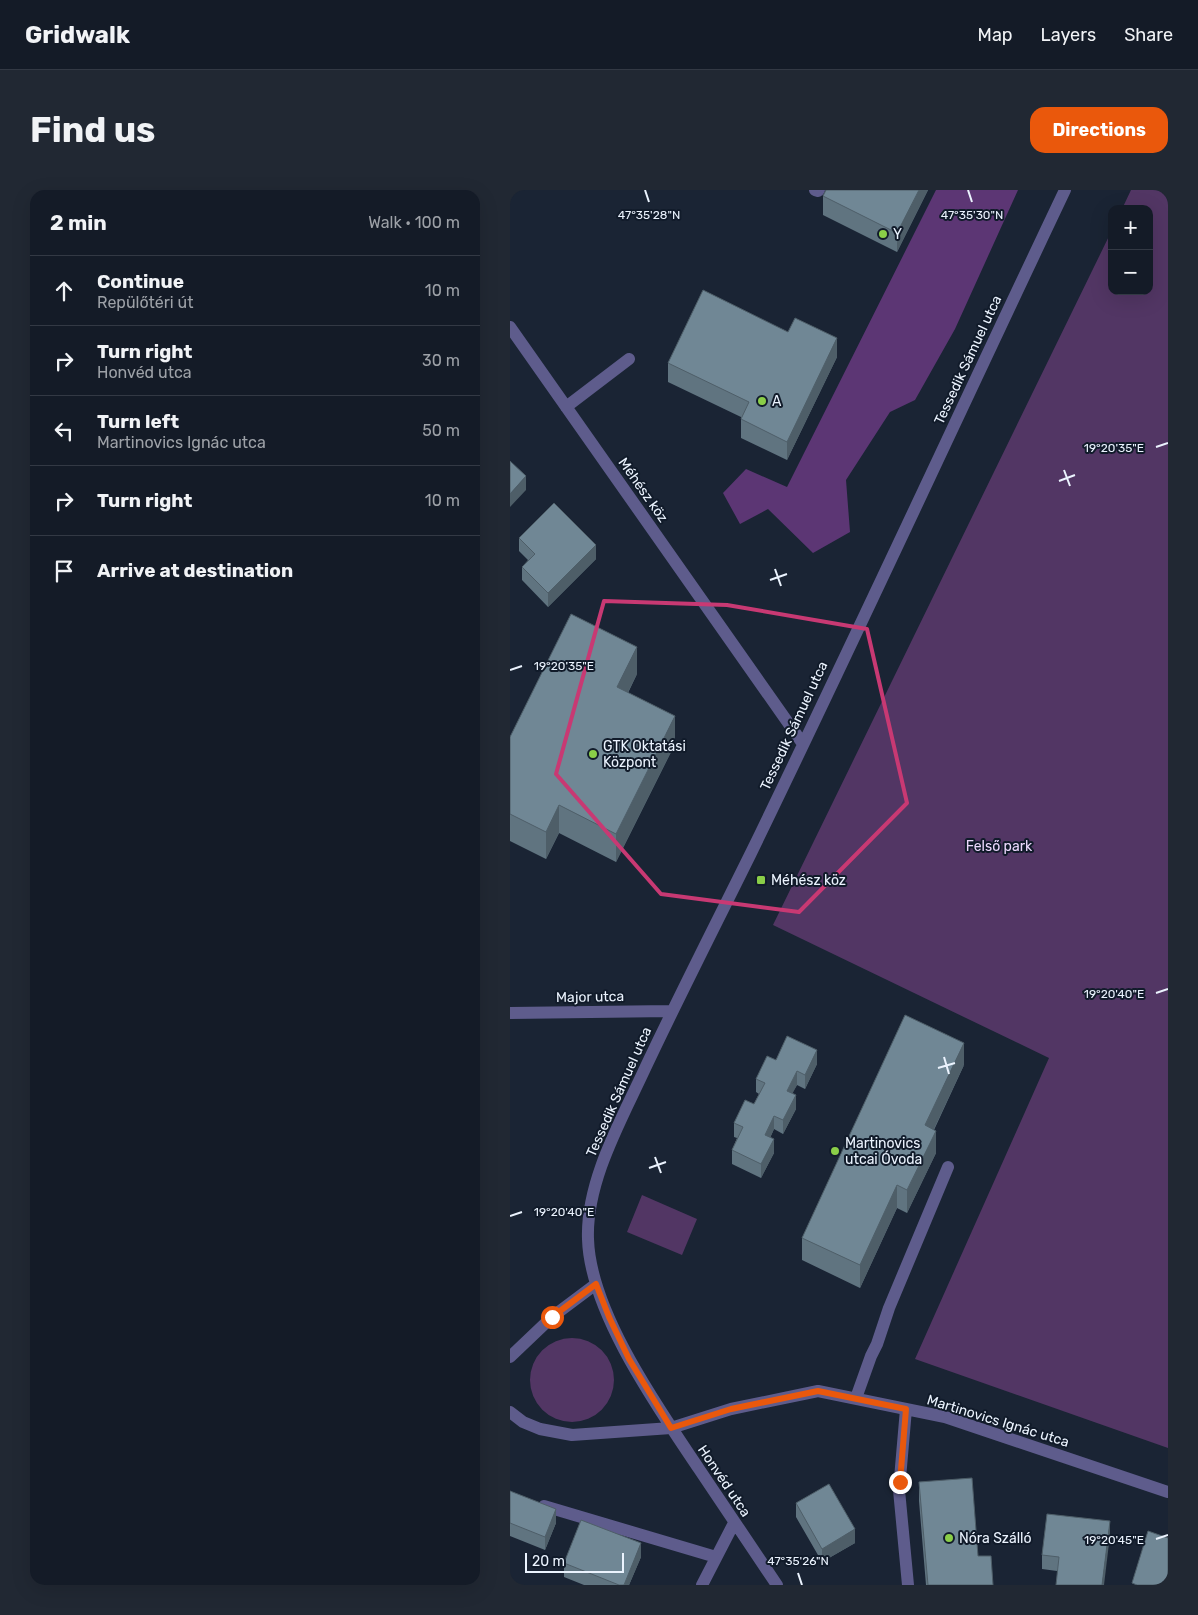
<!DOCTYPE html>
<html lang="en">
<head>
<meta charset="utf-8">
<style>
  :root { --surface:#141b27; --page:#212833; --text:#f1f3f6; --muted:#9da1a7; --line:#333944; --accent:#ea580c }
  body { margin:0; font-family:Rubik,sans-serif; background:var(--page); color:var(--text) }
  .controls { position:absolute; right:15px; top:15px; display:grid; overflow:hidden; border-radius:10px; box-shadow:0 5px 20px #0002 }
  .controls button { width:45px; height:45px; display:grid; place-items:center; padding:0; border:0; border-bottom:1px solid var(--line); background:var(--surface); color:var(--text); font:25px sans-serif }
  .scale { position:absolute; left:15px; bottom:12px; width:99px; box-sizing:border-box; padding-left:5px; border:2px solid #ebf3fe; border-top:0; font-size:14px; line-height:18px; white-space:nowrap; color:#ebf3fe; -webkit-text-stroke:4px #111b2a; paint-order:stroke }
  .stop { position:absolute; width:15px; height:15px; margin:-11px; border:4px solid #ea580c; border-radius:50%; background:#fff }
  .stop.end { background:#ea580c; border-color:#fff; box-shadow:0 1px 5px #0008 }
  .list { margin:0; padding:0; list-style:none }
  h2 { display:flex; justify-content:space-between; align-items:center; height:65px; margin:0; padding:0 20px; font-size:21px }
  h2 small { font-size:16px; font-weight:400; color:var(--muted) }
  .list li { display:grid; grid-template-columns:32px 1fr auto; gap:15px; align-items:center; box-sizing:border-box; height:70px; padding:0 20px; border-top:1px solid var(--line) }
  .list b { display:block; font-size:19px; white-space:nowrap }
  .list p { margin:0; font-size:16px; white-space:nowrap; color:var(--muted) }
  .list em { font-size:16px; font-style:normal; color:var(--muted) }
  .icon { flex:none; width:28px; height:28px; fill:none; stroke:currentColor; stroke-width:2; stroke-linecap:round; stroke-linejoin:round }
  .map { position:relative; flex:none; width:658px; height:1395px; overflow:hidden; border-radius:15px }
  header { display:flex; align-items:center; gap:30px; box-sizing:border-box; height:70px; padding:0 25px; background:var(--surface); border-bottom:1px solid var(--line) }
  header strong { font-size:24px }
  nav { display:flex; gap:28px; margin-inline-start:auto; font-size:18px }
  .intro { display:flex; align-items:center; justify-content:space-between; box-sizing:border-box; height:120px; padding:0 30px }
  h1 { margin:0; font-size:35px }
  .button { padding:12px 22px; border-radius:15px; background:var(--accent); color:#fff; font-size:18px; font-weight:700 }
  main { display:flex; gap:30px; padding:0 30px }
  aside { flex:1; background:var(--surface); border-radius:15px; box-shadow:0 5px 20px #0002 }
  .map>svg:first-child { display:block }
  .green { fill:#523664 }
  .forest { fill:#5c3674 }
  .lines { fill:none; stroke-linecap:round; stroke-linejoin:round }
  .minor { stroke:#5e5c8c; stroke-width:12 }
  .wall { fill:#607480 }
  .shaded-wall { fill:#4e5e68 }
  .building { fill:#708795; stroke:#4e5e68 }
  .route { stroke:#ea580c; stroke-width:6 }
  .marked { fill:none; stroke:#c83973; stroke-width:4; stroke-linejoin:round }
  .ticks { fill:none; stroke:#ebf3fe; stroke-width:2 }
  .poi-dot { fill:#8ace48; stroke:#111b2a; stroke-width:2 }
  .labels { text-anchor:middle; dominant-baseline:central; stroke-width:4; stroke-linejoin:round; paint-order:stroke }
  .poi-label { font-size:14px; fill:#ebf3fe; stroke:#111b2a; text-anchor:start }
  .street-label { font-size:14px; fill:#ebf3fe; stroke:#111b2a }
  .park-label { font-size:14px; fill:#ecd8fd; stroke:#111b2a }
  .ticks-label { font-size:12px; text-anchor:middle; fill:#ebf3fe; stroke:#111b2a; stroke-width:4; stroke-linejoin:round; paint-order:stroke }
</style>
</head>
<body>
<header>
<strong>Gridwalk</strong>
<nav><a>Map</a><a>Layers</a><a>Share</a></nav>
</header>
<div class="intro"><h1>Find us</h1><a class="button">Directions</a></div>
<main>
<aside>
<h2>2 min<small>Walk · 100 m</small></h2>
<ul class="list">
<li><svg class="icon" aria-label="ahead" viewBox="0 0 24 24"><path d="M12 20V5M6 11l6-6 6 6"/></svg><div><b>Continue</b><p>Repülőtéri út</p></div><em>10 m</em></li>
<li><svg class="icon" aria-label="right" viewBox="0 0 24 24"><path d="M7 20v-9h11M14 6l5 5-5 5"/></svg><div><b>Turn right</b><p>Honvéd utca</p></div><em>30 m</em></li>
<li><svg class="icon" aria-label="left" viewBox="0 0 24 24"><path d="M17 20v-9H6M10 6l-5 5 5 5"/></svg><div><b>Turn left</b><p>Martinovics Ignác utca</p></div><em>50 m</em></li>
<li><svg class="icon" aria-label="right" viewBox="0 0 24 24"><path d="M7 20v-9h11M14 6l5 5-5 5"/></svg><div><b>Turn right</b></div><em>10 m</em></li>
<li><svg class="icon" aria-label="arrive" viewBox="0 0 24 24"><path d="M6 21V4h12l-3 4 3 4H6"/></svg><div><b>Arrive at destination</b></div></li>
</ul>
</aside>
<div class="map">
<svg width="658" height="1395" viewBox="0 0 658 1395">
  <rect width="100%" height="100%" fill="#1a2434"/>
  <path class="green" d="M 621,0 L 658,0 L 658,1258 L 405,1169 L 539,868 L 263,735 L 602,40 L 602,101 L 639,101 L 639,19 L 612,19 Z
    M 132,1005 L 187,1029 L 172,1065 L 117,1042 Z
    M20 1190a42 42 0 1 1 84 0a42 42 0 1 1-84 0Z"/>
  <path class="forest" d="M 426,0 L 508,0 L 445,139 L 405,210 L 380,222 L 336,290 L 340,342 L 303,363 L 258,319 L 230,334 L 213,303 L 236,279 L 277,297 Z"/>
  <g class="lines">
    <path class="minor" d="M 305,0 L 308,1 L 309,0
      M 0,137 L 293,554
      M 56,217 L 119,169
      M 0,823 L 161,821
      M 0,1167 L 42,1127 L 86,1094
      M 346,1208 L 361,1166 L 367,1154 L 379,1118 L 438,977
      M 396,1219 L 389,1300 L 398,1395
      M 0,1222 L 13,1232 L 30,1239 L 62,1245 L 161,1238 L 221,1219 L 308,1201 L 435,1227 L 658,1302
      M 34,1316 L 206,1367
      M 192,1395 L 224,1333
      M 267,1395 C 241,1356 215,1318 189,1279 C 149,1219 80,1122 78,1049 C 76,994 108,936 131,887 C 166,812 204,738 241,663 C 348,443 450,221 555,0"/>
  </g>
  <path class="wall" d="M 316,0 L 418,0 L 387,62 L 313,25 L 313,6 Z
    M 327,167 L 277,270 L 231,248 L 231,227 L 158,192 L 158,173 Z
    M 9,348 L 86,369 L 38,417 L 12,390 L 12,377 L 18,370 L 9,361 Z
    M 127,484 L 118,503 L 165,554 L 106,672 L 49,643 L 36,669 L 0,651 L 0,547 Z
    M 266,870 L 307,874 L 295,899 L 287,895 L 282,903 L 286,919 L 273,944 L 264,939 L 260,948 L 264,963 L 251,988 L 222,974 L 222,960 L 227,948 L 224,947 L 224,933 L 244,914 L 249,904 L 246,902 L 246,889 Z
    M 454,875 L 424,940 L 426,963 L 397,1023 L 387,1018 L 350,1098 L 292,1070 L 292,1048 Z
    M 409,1292 L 468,1366 L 483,1395 L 416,1395 L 409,1311 Z
    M 0,1301 L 46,1333 L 35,1360 L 0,1346 Z
    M 286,1313 L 345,1353 L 312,1372 L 286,1327 Z
    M 600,1345 L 547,1381 L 532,1379 L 532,1365 Z
    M 131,1367 L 119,1395 L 74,1395 L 54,1387 L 54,1373 Z"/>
  <path class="shaded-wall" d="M 409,0 L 418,0 L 387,62 L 387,43 Z
    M 327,148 L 327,167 L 277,270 L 277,252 Z
    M 16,286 L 16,300 L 0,317 L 0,304 Z
    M 86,355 L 86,369 L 38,417 L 38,403 Z
    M 127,457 L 127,484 L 107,524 L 107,497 Z
    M 165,526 L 165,554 L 106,672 L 106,644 Z
    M 49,615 L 49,643 L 36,669 L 36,642 Z
    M 454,853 L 454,875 L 415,958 L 415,935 Z
    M 307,860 L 307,874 L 295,899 L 295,885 Z
    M 287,881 L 287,895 L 277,914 L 277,901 Z
    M 286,905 L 286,919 L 273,944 L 273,930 Z
    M 264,926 L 264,939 L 255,959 L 255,945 Z
    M 426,941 L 426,963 L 397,1023 L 397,1000 Z
    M 264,949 L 264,963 L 251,988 L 251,974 Z
    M 387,995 L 387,1018 L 350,1098 L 350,1075 Z
    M 46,1319 L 46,1333 L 35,1360 L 35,1347 Z
    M 600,1331 L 600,1345 L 594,1395 L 592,1395 Z
    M 345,1339 L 345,1353 L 312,1372 L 312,1359 Z
    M 131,1353 L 131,1367 L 119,1395 L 114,1395 Z"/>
  <path class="building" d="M 316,0 L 409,0 L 387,43 L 313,6 Z
    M 193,100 L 278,142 L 285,128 L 327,148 L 277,252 L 231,229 L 239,212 L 158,173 Z
    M 0,271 L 16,286 L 0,304 Z
    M 44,313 L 86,355 L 38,403 L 12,377 L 25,364 L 9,348 Z
    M 61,424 L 127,457 L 107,497 L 165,526 L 106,644 L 49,615 L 36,642 L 0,624 L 0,547 Z
    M 395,825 L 454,853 L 415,935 L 426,941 L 397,1000 L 387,995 L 350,1075 L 292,1048 Z
    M 277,846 L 307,860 L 295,885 L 287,881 L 277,901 L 286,905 L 273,930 L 264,926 L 255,945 L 264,949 L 251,974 L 222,960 L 233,937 L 224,933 L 235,910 L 244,914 L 255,893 L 246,889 L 257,866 L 266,870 Z
    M 462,1288 L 468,1366 L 481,1366 L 483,1395 L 418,1395 L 409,1292 Z
    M 319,1294 L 345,1339 L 312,1359 L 286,1313 Z
    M 0,1301 L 46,1319 L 35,1347 L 0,1333 Z
    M 537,1324 L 600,1331 L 592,1395 L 546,1395 L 549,1367 L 532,1365 Z
    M 71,1330 L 131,1353 L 114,1395 L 109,1395 L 54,1373 Z
    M 638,1341 L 658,1348 L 658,1395 L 627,1395 L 622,1393 Z"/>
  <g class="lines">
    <path class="route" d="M 42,1127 L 86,1094 L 99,1127 L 119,1169 L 161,1238 L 221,1219 L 308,1201 L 396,1219 L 390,1292"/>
  </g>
  <path class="marked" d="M 94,411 L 217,415 L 357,439 L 397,613 L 289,722 L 151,704 L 46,584 Z"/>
  <path class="ticks" d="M 135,0 L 139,12M 458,0 L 462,12M 646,257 L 658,253M 554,280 L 560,296M 549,291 L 565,285M 265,379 L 271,396M 260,390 L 277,384M 0,480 L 12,476M 646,803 L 658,799M 434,867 L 439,884M 428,878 L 445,873M 145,967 L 151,983M 139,978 L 156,972M 0,1026 L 12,1022M 646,1349 L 658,1345M 288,1383 L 292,1395"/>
  <g class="poi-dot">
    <circle cx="373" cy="44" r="5"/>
    <circle cx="252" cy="211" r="5"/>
    <circle cx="83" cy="564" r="5"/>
    <rect x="246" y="685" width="10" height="10" rx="2.5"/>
    <circle cx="325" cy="961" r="5"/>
    <circle cx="439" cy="1348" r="5"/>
  </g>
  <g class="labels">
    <g class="poi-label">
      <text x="383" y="44">Y</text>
      <text x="262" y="211">A</text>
      <text x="93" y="556">GTK Oktatási<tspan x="93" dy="16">Központ</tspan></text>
      <text x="261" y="690">Méhész köz</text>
      <text x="335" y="953">Martinovics<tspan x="335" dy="16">utcai Óvoda</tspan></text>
      <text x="449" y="1348">Nóra Szálló</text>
    </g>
    <g class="street-label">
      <text transform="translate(458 170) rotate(-65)">Tessedik Sámuel utca</text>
      <text transform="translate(133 300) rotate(55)">Méhész köz</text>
      <text transform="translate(284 536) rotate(-65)">Tessedik Sámuel utca</text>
      <text transform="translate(80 807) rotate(-1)">Major utca</text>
      <text transform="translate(109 902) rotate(-66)">Tessedik Sámuel utca</text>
      <text transform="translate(488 1231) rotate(17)">Martinovics Ignác utca</text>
      <text transform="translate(214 1291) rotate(56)">Honvéd utca</text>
    </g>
    <g class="park-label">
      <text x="489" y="656">Felső park</text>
    </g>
  </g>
  <g class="ticks-label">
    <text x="139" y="29">47°35'28"N</text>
    <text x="462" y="29">47°35'30"N</text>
    <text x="604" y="262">19°20'35"E</text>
    <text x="54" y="480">19°20'35"E</text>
    <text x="604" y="808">19°20'40"E</text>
    <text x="54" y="1026">19°20'40"E</text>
    <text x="604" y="1354">19°20'45"E</text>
    <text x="288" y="1375">47°35'26"N</text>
  </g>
</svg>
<div class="controls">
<button>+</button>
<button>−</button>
</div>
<div class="scale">20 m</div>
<div class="stop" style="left:42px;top:1127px"></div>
<div class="stop end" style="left:390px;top:1292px"></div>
</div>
</main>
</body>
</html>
